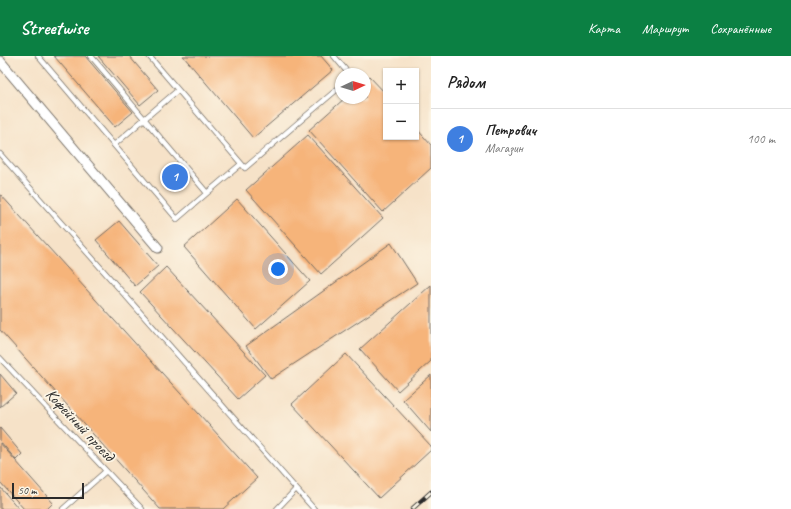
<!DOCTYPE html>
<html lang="ru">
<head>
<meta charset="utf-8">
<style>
  :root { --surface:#fff; --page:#f2f2f2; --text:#222; --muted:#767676; --line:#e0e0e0; --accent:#0b8043 }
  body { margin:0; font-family:Caveat,sans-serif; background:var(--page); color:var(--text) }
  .controls { position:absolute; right:12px; top:12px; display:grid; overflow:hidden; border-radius:0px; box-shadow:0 1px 3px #0004 }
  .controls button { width:36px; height:36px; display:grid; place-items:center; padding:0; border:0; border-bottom:1px solid var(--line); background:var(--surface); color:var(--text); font:20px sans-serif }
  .compass { position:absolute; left:335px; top:12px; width:36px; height:36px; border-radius:50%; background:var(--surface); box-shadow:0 1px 3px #0004; rotate:86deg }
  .scale { position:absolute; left:12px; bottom:10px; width:72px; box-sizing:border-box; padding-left:4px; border:2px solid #2b2b2b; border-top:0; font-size:11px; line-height:14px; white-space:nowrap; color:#2b2b2b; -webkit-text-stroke:3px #fcf5e5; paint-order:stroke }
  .you { position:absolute; left:278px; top:213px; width:14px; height:14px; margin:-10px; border:3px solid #fff; border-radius:50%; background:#1a73e8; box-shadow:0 0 0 6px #1a73e833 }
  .badge { display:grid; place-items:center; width:26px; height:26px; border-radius:50%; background:var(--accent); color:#fff; font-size:13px; font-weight:700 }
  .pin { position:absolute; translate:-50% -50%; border:2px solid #fff; box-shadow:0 1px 4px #0006 }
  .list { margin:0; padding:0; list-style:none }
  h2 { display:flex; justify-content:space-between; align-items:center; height:52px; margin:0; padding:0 16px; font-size:17px }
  h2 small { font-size:13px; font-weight:400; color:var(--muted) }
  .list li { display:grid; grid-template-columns:26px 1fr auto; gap:12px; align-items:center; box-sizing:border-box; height:60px; padding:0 16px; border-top:1px solid var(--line) }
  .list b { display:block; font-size:15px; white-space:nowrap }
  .list p { margin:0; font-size:13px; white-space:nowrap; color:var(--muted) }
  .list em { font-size:13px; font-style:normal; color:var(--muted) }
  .map { position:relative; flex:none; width:431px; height:453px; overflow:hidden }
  header { display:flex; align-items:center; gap:24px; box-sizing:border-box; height:56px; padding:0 20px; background:var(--accent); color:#fff }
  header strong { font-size:19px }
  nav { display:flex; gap:22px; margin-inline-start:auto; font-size:14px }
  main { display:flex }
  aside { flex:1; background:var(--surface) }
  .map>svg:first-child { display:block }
  .building { fill:#f6b47a }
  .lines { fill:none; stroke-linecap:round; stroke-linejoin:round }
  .lane-casing { stroke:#726b62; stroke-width:6 }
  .street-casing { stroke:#726b62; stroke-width:11 }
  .lane { stroke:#fff; stroke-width:4.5 }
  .street { stroke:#fff; stroke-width:9 }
  .rail-casing { stroke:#2b2b2b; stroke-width:4.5 }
  .rail { stroke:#fcf5e5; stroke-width:3; stroke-dasharray:9; stroke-linecap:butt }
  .labels { text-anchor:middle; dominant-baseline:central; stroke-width:3.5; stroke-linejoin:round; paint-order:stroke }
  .street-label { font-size:16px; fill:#2b2b2b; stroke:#fcf5e5 }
</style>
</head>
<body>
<header>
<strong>Streetwise</strong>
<nav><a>Карта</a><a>Маршрут</a><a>Сохранённые</a></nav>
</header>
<main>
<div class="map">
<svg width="431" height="453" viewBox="0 0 431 453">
  <rect width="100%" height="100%" fill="#fcf5e5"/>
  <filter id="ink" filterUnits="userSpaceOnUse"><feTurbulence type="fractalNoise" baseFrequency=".025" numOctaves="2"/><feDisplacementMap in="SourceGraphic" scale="8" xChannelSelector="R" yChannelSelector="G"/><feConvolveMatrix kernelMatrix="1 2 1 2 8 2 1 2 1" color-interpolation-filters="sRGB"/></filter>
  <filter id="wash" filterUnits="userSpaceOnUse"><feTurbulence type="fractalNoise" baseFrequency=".012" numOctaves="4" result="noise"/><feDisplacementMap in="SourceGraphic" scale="16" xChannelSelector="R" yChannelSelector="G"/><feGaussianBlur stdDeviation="0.9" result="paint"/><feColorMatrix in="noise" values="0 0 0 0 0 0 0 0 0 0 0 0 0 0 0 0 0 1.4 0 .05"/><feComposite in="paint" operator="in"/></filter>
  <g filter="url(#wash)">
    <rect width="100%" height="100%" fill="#f6e2c8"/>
    <g id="blocks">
      <path class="building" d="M 54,0 L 85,0 L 133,56 L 115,71 Z
        M 98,0 L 129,0 L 158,34 L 140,49 Z
        M 183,0 L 321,0 L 333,14 L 253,82 Z
        M 369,20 L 386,38 L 386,81 L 416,81 L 416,72 L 431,89 L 431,112 L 383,156 L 309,74 L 345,42 L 365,42 L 365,24 Z
        M 308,79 L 383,162 L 321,218 L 246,134 Z
        M 0,138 L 257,422 L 223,453 L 160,453 L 0,274 Z
        M 237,143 L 310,225 L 256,273 L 184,191 Z
        M 119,165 L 158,210 L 135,230 L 96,184 Z
        M 391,187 L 417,227 L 271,323 L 246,290 Z
        M 166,211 L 265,319 L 238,343 L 140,236 Z
        M 431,229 L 431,305 L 398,335 L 360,293 Z
        M 346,298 L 431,390 L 431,394 L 379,442 L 292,348 Z
        M 0,318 L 16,337 L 0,351 Z
        M 431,319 L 431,376 L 403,344 Z
        M 0,372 L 22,398 L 16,404 L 0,385 Z
        M 0,387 L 53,447 L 47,453 L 24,453 L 0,426 Z
        M 0,431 L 19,453 L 0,453 Z"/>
    </g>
  </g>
  <g filter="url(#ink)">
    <use href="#blocks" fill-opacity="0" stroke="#726b62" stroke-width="1"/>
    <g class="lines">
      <g class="lane-casing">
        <path id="lane" d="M 38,0 L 177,163 L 207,137
          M 91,0 L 207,137 L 241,108
          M 149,0 L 245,112 L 341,30
          M 334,0 L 349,18
          M 114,89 L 178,34
          M 0,98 L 63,169 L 314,453
          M 0,302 L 142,453
          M 63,453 L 106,415
          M 277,453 L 296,433"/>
      </g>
      <g class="street-casing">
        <path id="street" d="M 0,5 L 158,192"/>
      </g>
      <use href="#lane" class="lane"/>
      <use href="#street" class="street"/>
      <g class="rail-casing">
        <path id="rail" d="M 412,453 L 431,436"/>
      </g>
      <use href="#rail" class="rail"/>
    </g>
  </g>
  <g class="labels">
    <g class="street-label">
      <text transform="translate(80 369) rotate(47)">Кофейный проезд</text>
    </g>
  </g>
</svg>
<div class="controls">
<button>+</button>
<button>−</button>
</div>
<svg class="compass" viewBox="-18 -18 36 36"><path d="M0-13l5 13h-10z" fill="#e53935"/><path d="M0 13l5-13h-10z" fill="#767676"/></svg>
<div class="scale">50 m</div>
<div class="you"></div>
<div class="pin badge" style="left:175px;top:121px;background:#3f7fe0">1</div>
</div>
<aside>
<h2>Рядом<small></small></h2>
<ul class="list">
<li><span class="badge" style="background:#3f7fe0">1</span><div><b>Петрович</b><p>Магазин</p></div><em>100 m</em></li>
</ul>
</aside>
</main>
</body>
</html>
